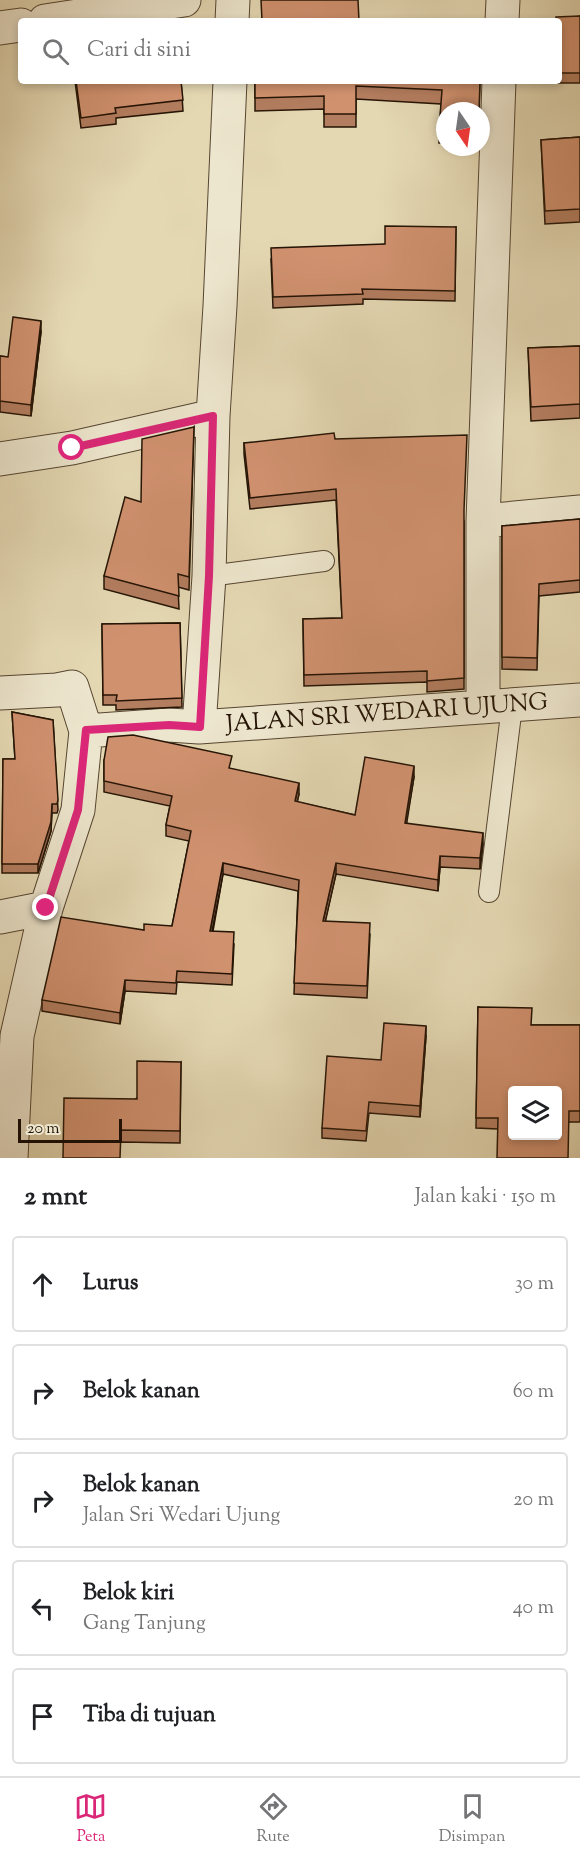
<!DOCTYPE html>
<html lang="id">
<head>
<meta charset="utf-8">
<style>
  :root { --surface:#fff; --page:#f6f6f6; --text:#202124; --muted:#757577; --line:#e0e0e0; --accent:#db2777 }
  body { margin:0; font-family:"Sorts Mill Goudy",serif; background:var(--page); color:var(--text) }
  .controls { position:absolute; right:18px; bottom:18px; display:grid; overflow:hidden; border-radius:6px; box-shadow:0 3px 9px #0003 }
  .controls button { width:54px; height:54px; display:grid; place-items:center; padding:0; border:0; border-bottom:2px solid var(--line); background:var(--surface); color:var(--text); font:30px sans-serif }
  .compass { position:absolute; left:436px; top:102px; width:54px; height:54px; border-radius:50%; background:var(--surface); box-shadow:0 3px 9px #0003; rotate:167deg }
  .scale { position:absolute; left:18px; bottom:15px; width:104px; box-sizing:border-box; padding-left:6px; border:3px solid #251405; border-top:0; font-size:16px; line-height:21px; white-space:nowrap; color:#251405; -webkit-text-stroke:4px #ede6ce; paint-order:stroke }
  .stop { position:absolute; width:18px; height:18px; margin:-14px; border:4px solid #db2777; border-radius:50%; background:#fff }
  .stop.end { background:#db2777; border-color:#fff; box-shadow:0 2px 6px #0008 }
  .list { margin:0; padding:0; list-style:none }
  h2 { display:flex; justify-content:space-between; align-items:center; height:78px; margin:0; padding:0 24px; font-size:26px }
  h2 small { font-size:20px; font-weight:400; color:var(--muted) }
  .list li { display:grid; grid-template-columns:39px 1fr auto; gap:18px; align-items:center; box-sizing:border-box; height:96px; margin:0 12px 12px; padding:0 12px; border:2px solid var(--line); border-radius:6px }
  .list b { display:block; font-size:22px; white-space:nowrap }
  .list p { margin:0; font-size:20px; white-space:nowrap; color:var(--muted) }
  .list em { font-size:20px; font-style:normal; color:var(--muted) }
  .icon { flex:none; width:33px; height:33px; fill:none; stroke:currentColor; stroke-width:2; stroke-linecap:round; stroke-linejoin:round }
  .map { position:relative; flex:none; width:580px; height:1158px; overflow:hidden }
  .search { position:absolute; background:var(--surface); box-shadow:0 3px 9px #0003; left:18px; right:18px; top:18px; height:66px; display:flex; align-items:center; gap:15px; box-sizing:border-box; padding:0 21px; border-radius:6px; color:var(--muted); font-size:22px }
  .sheet { height:618px; background:var(--surface) }
  nav { display:flex; justify-content:space-around; align-items:center; box-sizing:border-box; height:84px; border-top:2px solid var(--line); background:var(--surface); font-size:16px; color:var(--muted) }
  nav a { display:grid; justify-items:center; gap:3px }
  nav .on { color:var(--accent) }
  .map>svg:first-child { display:block }
  .lines { fill:none; stroke-linecap:round; stroke-linejoin:round }
  .service-casing { stroke:#554530; stroke-width:22 }
  .minor-casing { stroke:#554530; stroke-width:35 }
  .service { stroke:#ede6ce; stroke-width:20 }
  .minor { stroke:#ede6ce; stroke-width:33 }
  .wall { fill:#b37d5f; stroke:#251405; stroke-width:1.5 }
  .shaded-wall { fill:#92664e; stroke:#251405; stroke-width:1.5 }
  .building { fill:#d0916f; stroke:#251405; stroke-width:1.5; fill-rule:evenodd }
  .route { stroke:#db2777; stroke-width:8 }
  .labels { text-anchor:middle; dominant-baseline:central; stroke-width:5; stroke-linejoin:round; paint-order:stroke }
  .street-label { font-size:24px; fill:#251405; stroke:#ede6ce }
</style>
</head>
<body>
<div class="map">
<svg width="580" height="1158" viewBox="0 0 580 1158">
  <rect width="100%" height="100%" fill="#e4d8b3"/>
  <filter id="stains"><feTurbulence type="fractalNoise" baseFrequency=".00333" numOctaves="4"/><feColorMatrix values="0 0 0 0 .2 0 0 0 0 .09 0 0 0 0 .02 0 0 0 .5 -.17"/></filter>
  <radialGradient id="worn" r=".72"><stop offset=".6" stop-color="#630" stop-opacity="0"/><stop offset="1" stop-color="#630" stop-opacity=".3"/></radialGradient>
  <g class="lines">
    <g class="service-casing">
      <path id="service" d="M 209,576 L 324,561
        M 489,892 L 512,706"/>
    </g>
    <g class="minor-casing">
      <path id="minor" d="M 45,21 L 184,0
        M 232,21 L 233,0
        M 502,21 L 503,0
        M 0,28 L 21,25
        M 0,459 L 72,448 L 213,416
        M 483,521 L 580,512
        M 0,693 L 57,690 L 72,687 L 86,731 L 78,810 L 46,908 L 17,1036 L 11,1158
        M 483,707 L 483,521 L 499,81
        M 199,727 L 209,576 L 213,416 L 220,306 L 230,81
        M 86,731 L 169,725 L 199,727 L 580,700
        M 0,917 L 46,908"/>
    </g>
    <use href="#service" class="service"/>
    <use href="#minor" class="minor"/>
  </g>
  <path class="wall" d="M 580,16 L 580,83 L 557,83 L 557,81 L 559,81 L 559,21 Z
    M 75,81 L 181,81 L 183,111 L 116,118 L 116,124 L 81,128 Z
    M 255,81 L 480,81 L 479,111 L 445,111 L 445,143 L 439,143 L 441,104 L 356,99 L 356,127 L 324,127 L 324,109 L 255,111 Z
    M 580,137 L 580,222 L 545,224 L 541,140 Z
    M 456,227 L 455,301 L 363,299 L 363,304 L 273,308 L 271,259 L 385,244 Z
    M 41,332 L 31,416 L 0,412 L 0,356 L 8,357 Z
    M 580,346 L 580,418 L 531,421 L 528,348 Z
    M 194,427 L 189,590 L 178,587 L 179,609 L 104,589 L 104,576 L 141,502 Z
    M 335,439 L 464,521 L 464,689 L 427,692 L 427,682 L 304,686 L 303,619 L 342,618 L 336,500 L 250,509 L 244,454 L 244,443 Z
    M 580,519 L 580,592 L 539,596 L 537,670 L 502,669 L 502,526 Z
    M 180,623 L 182,707 L 116,710 L 116,705 L 103,705 L 102,624 Z
    M 12,712 L 53,720 L 58,810 L 57,813 L 52,813 L 51,831 L 38,873 L 2,873 L 3,759 L 15,759 Z
    M 104,760 L 232,769 L 299,794 L 297,802 L 355,815 L 414,777 L 406,823 L 483,844 L 480,869 L 440,867 L 438,891 L 336,874 L 325,921 L 370,934 L 367,998 L 294,994 L 298,891 L 223,874 L 213,931 L 234,944 L 232,985 L 177,982 L 176,994 L 125,991 L 120,1024 L 42,1011 L 42,1000 L 144,930 L 172,926 L 189,841 L 166,836 L 166,825 L 170,806 L 104,792 Z
    M 478,1007 L 532,1025 L 580,1025 L 580,1122 L 569,1122 L 498,1129 L 476,1128 Z
    M 426,1036 L 420,1117 L 369,1113 L 366,1141 L 322,1138 L 322,1128 L 381,1060 Z
    M 181,1062 L 180,1143 L 121,1142 L 63,1158 Z"/>
  <path class="shaded-wall" d="M 41,321 L 41,332 L 31,416 L 31,405 Z
    M 414,766 L 414,777 L 405,834 L 405,823 Z
    M 299,783 L 299,794 L 295,812 L 295,801 Z
    M 52,804 L 51,831 L 38,873 L 38,864 Z
    M 483,833 L 483,844 L 480,869 L 480,858 Z
    M 440,856 L 440,867 L 438,891 L 438,880 Z
    M 223,863 L 223,874 L 210,942 L 210,931 Z
    M 336,863 L 336,874 L 323,932 L 323,921 Z
    M 125,980 L 125,991 L 120,1024 L 120,1013 Z
    M 426,1026 L 426,1036 L 420,1117 L 420,1106 Z"/>
  <path class="building" d="M 261,0 L 358,0 L 359,21 L 262,21 Z
    M 580,16 L 580,73 L 559,73 L 559,21 L 556,21 L 556,17 Z
    M 76,81 L 181,81 L 183,100 L 115,108 L 116,113 L 81,118 Z
    M 255,81 L 480,81 L 479,111 L 445,111 L 445,130 L 439,130 L 442,90 L 356,86 L 356,114 L 324,114 L 324,96 L 255,98 Z
    M 580,137 L 580,209 L 545,211 L 541,140 Z
    M 385,226 L 456,227 L 455,291 L 362,289 L 363,294 L 273,297 L 271,248 L 385,244 Z
    M 13,317 L 41,321 L 31,405 L 0,401 L 0,356 L 8,357 Z
    M 580,346 L 580,404 L 531,407 L 528,348 Z
    M 194,427 L 189,577 L 178,574 L 179,596 L 104,576 L 125,497 L 141,502 L 142,439 Z
    M 334,433 L 335,439 L 467,435 L 464,510 L 464,678 L 427,681 L 427,671 L 304,675 L 303,619 L 342,618 L 336,489 L 250,498 L 244,443 Z
    M 580,519 L 580,580 L 539,584 L 537,658 L 502,657 L 502,526 Z
    M 180,623 L 182,698 L 116,701 L 117,695 L 103,695 L 102,624 Z
    M 12,712 L 53,720 L 58,800 L 57,804 L 52,804 L 51,822 L 38,864 L 2,864 L 3,759 L 15,759 Z
    M 133,735 L 232,756 L 229,768 L 299,783 L 295,801 L 355,815 L 365,757 L 414,766 L 405,823 L 483,833 L 480,858 L 440,856 L 438,880 L 336,863 L 323,921 L 370,923 L 367,986 L 294,983 L 299,880 L 223,863 L 210,931 L 234,932 L 232,974 L 177,971 L 176,983 L 125,980 L 120,1013 L 42,1000 L 61,917 L 144,930 L 144,924 L 172,926 L 191,831 L 166,825 L 172,796 L 104,781 L 104,760 L 108,737 Z
    M 478,1007 L 532,1008 L 531,1025 L 580,1025 L 580,1111 L 569,1111 L 568,1158 L 497,1158 L 498,1118 L 476,1118 ZM 513,1090 L 558,1090 L 558,1136 L 513,1136 Z
    M 384,1023 L 426,1026 L 420,1106 L 369,1102 L 366,1131 L 322,1128 L 327,1056 L 381,1060 Z
    M 137,1061 L 181,1062 L 180,1131 L 121,1130 L 120,1158 L 63,1158 L 64,1098 L 137,1099 Z"/>
  <g class="lines">
    <path class="route" d="M 46,908 L 78,810 L 86,730 L 169,725 L 200,727 L 209,576 L 213,416 L 72,448"/>
  </g>
  <g class="labels">
    <g class="street-label">
      <text transform="translate(387 714) rotate(-4)">JALAN SRI WEDARI UJUNG</text>
    </g>
  </g>
  <rect width="100%" height="100%" filter="url(#stains)"/>
  <rect width="100%" height="100%" fill="url(#worn)"/>
</svg>
<div class="controls">
<button><svg class="icon" aria-label="layers" viewBox="0 0 24 24"><path d="M12 4l9 5-9 5-9-5zM3 14l9 5 9-5"/></svg></button>
</div>
<svg class="compass" viewBox="-18 -18 36 36"><path d="M0-13l5 13h-10z" fill="#e53935"/><path d="M0 13l5-13h-10z" fill="#757577"/></svg>
<div class="scale">20 m</div>
<div class="stop" style="left:72px;top:448px"></div>
<div class="stop end" style="left:46px;top:908px"></div>
<div class="search"><svg class="icon" aria-label="search" viewBox="0 0 24 24"><circle cx="10" cy="10" r="6"/><path d="M15 15l6 6"/></svg>Cari di sini</div>
</div>
<section class="sheet">
<h2>2 mnt<small>Jalan kaki · 150 m</small></h2>
<ul class="list">
<li><svg class="icon" aria-label="ahead" viewBox="0 0 24 24"><path d="M12 20V5M6 11l6-6 6 6"/></svg><div><b>Lurus</b></div><em>30 m</em></li>
<li><svg class="icon" aria-label="right" viewBox="0 0 24 24"><path d="M7 20v-9h11M14 6l5 5-5 5"/></svg><div><b>Belok kanan</b></div><em>60 m</em></li>
<li><svg class="icon" aria-label="right" viewBox="0 0 24 24"><path d="M7 20v-9h11M14 6l5 5-5 5"/></svg><div><b>Belok kanan</b><p>Jalan Sri Wedari Ujung</p></div><em>20 m</em></li>
<li><svg class="icon" aria-label="left" viewBox="0 0 24 24"><path d="M17 20v-9H6M10 6l-5 5 5 5"/></svg><div><b>Belok kiri</b><p>Gang Tanjung</p></div><em>40 m</em></li>
<li><svg class="icon" aria-label="arrive" viewBox="0 0 24 24"><path d="M6 21V4h12l-3 4 3 4H6"/></svg><div><b>Tiba di tujuan</b></div></li>
</ul>
</section>
<nav>
<a class="on"><svg class="icon" aria-label="map" viewBox="0 0 24 24"><path d="M3 6l6-2 6 2 6-2v14l-6 2-6-2-6 2zM9 4v14M15 6v14"/></svg>Peta</a>
<a><svg class="icon" aria-label="directions" viewBox="0 0 24 24"><path d="M12 3l9 9-9 9-9-9zM9 14v-3h6M13 9l2 2-2 2"/></svg>Rute</a>
<a><svg class="icon" aria-label="saved" viewBox="0 0 24 24"><path d="M7 4h10v16l-5-4-5 4z"/></svg>Disimpan</a>
</nav>
</body>
</html>
